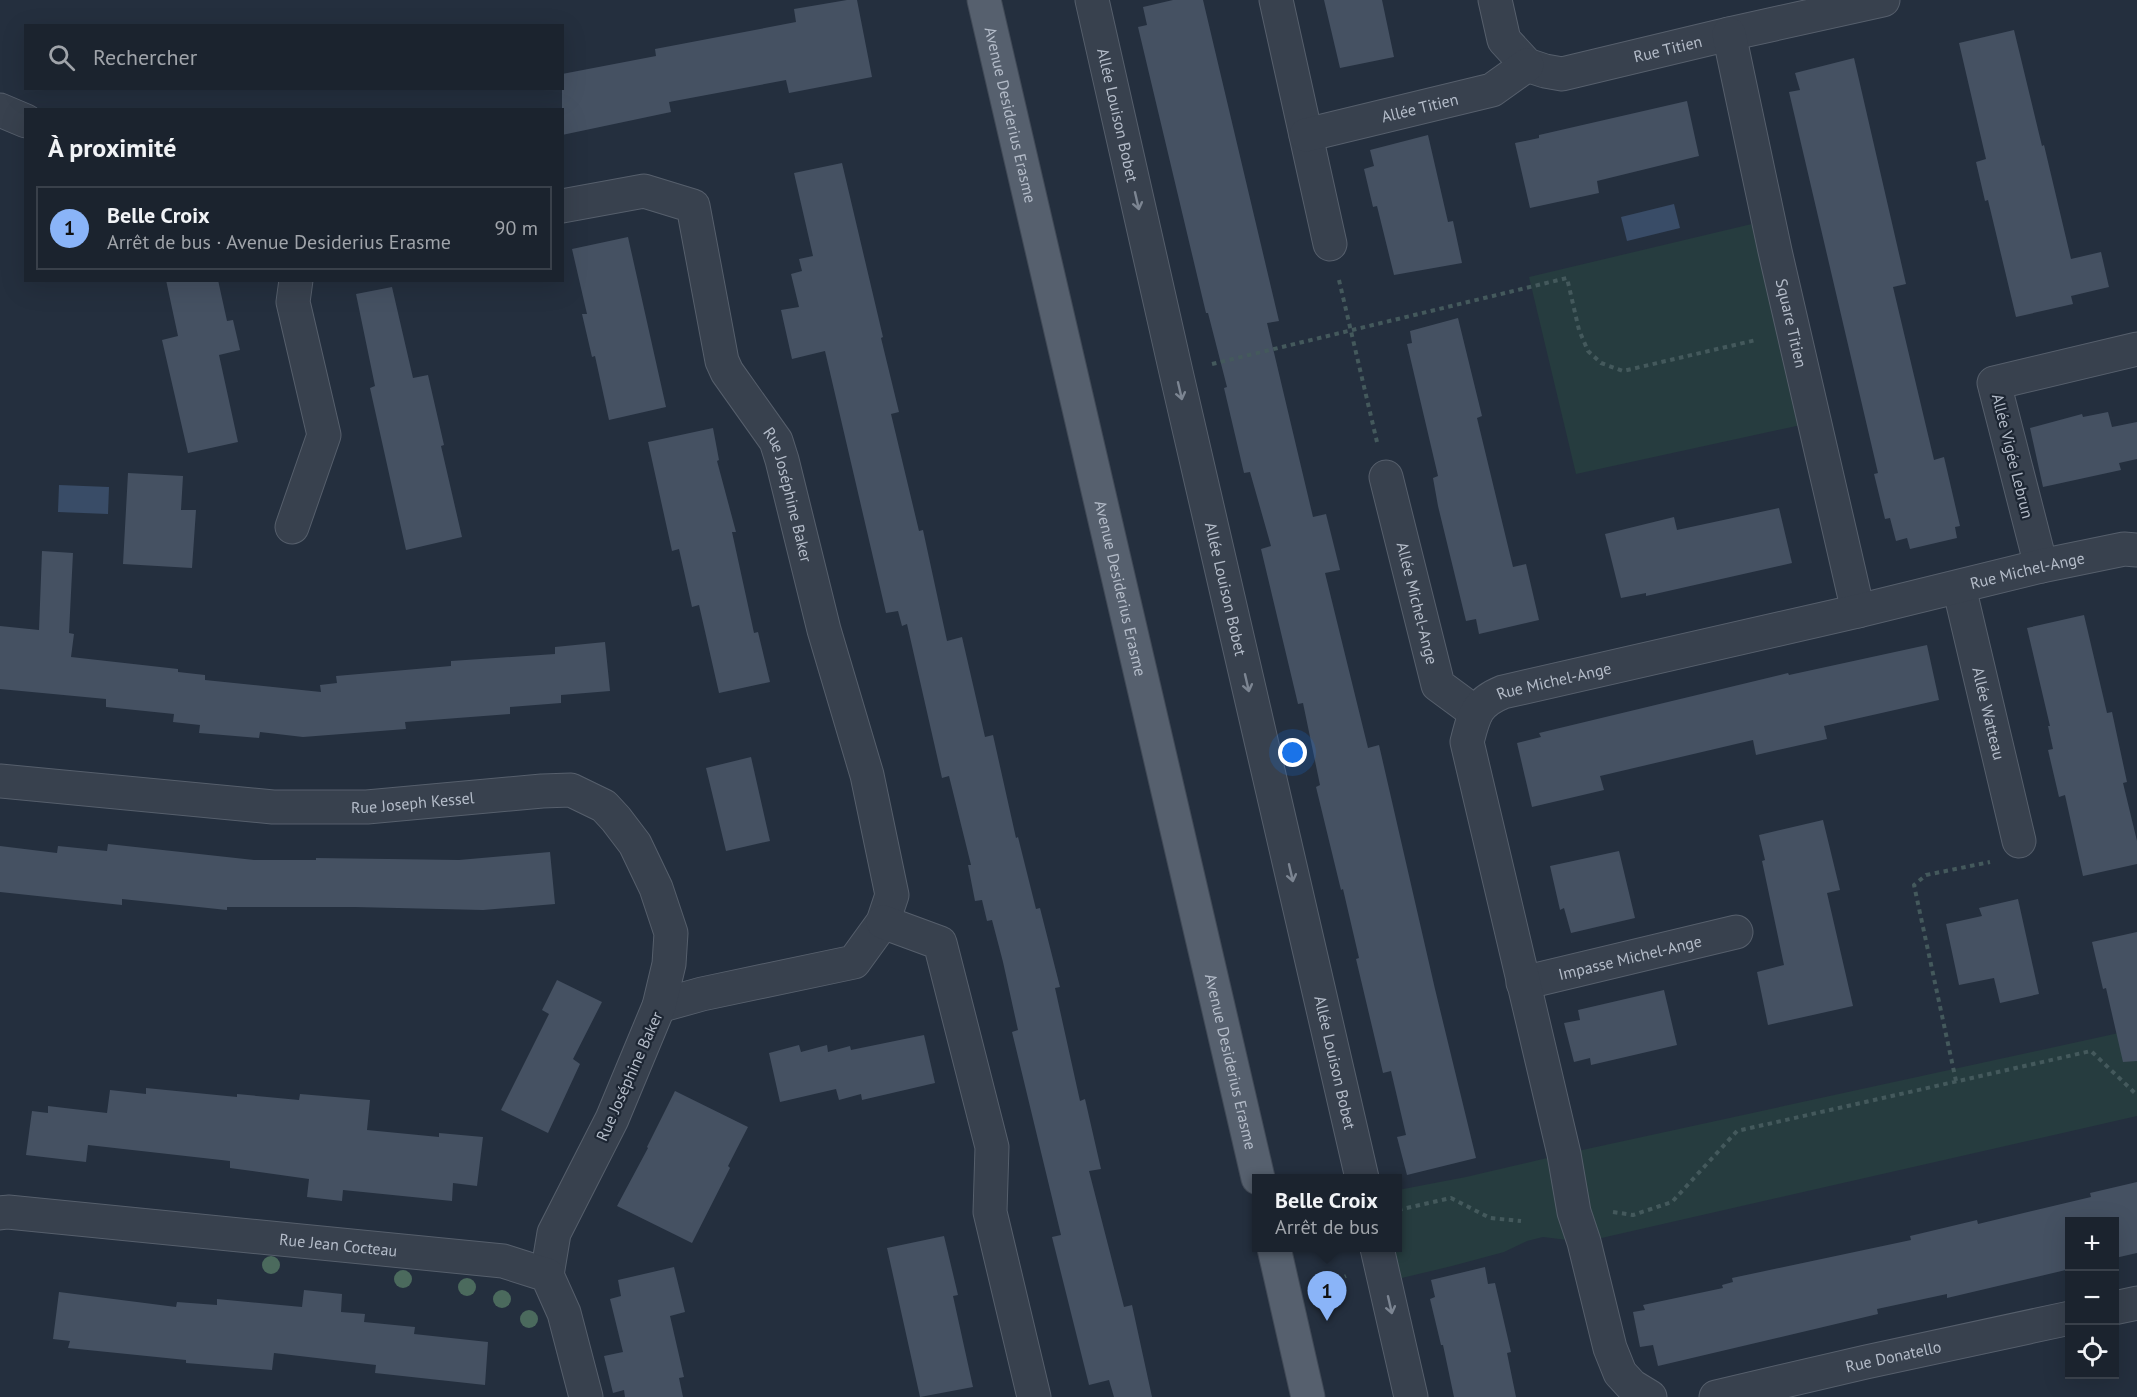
<!DOCTYPE html>
<html lang="fr">
<head>
<meta charset="utf-8">
<style>
  :root { --surface:#1b232e; --page:#282f3a; --text:#f1f3f6; --muted:#a0a4aa; --line:#39404a; --accent:#8ab4f8 }
  body { margin:0; font-family:"PT Sans",sans-serif; background:var(--page); color:var(--text) }
  .controls { position:absolute; right:18px; bottom:18px; display:grid; overflow:hidden; border-radius:0px; box-shadow:0 6px 24px #0002 }
  .controls button { width:54px; height:54px; display:grid; place-items:center; padding:0; border:0; border-bottom:2px solid var(--line); background:var(--surface); color:var(--text); font:30px sans-serif }
  .you { position:absolute; left:1293px; top:753px; width:21px; height:21px; margin:-15px; border:4px solid #fff; border-radius:50%; background:#1a73e8; box-shadow:0 0 0 9px #1a73e833 }
  .badge { display:grid; place-items:center; width:39px; height:39px; border-radius:50%; background:var(--accent); color:#111; font-size:20px; font-weight:700 }
  .pin { position:absolute; translate:-50% -50px; filter:drop-shadow(0 2px 3px #0008) }
  .pin::after { content:''; position:absolute; top:32px; width:21px; height:18px; background:inherit; clip-path:polygon(0 0,100% 0,50% 100%) }
  .popup { position:absolute; left:1252px; top:1174px; width:150px; height:78px; box-sizing:border-box; display:grid; place-content:center; border-radius:0px; background:var(--surface); filter:drop-shadow(0 2px 4px #0005); font-size:20px; white-space:nowrap; color:var(--muted) }
  .popup b { font-size:22px; color:var(--text) }
  .popup::after { content:''; position:absolute; left:50%; top:100%; margin-left:-12px; border:12px solid transparent; border-top-color:var(--surface) }
  .list { margin:0; padding:0; list-style:none }
  h2 { display:flex; justify-content:space-between; align-items:center; height:78px; margin:0; padding:0 24px; font-size:26px }
  h2 small { font-size:20px; font-weight:400; color:var(--muted) }
  .list li { display:grid; grid-template-columns:39px 1fr auto; gap:18px; align-items:center; box-sizing:border-box; height:84px; margin:0 12px 12px; padding:0 12px; border:2px solid var(--line); border-radius:0px }
  .list b { display:block; font-size:22px; white-space:nowrap }
  .list p { margin:0; font-size:20px; white-space:nowrap; color:var(--muted) }
  .list em { font-size:20px; font-style:normal; color:var(--muted) }
  .icon { flex:none; width:33px; height:33px; fill:none; stroke:currentColor; stroke-width:2; stroke-linecap:round; stroke-linejoin:round }
  .map { position:relative; flex:none; width:2137px; height:1397px; overflow:hidden }
  .search { position:absolute; background:var(--surface); box-shadow:0 6px 24px #0002; left:24px; top:24px; width:540px; height:66px; display:flex; align-items:center; gap:15px; box-sizing:border-box; padding:0 21px; border-radius:0px; color:var(--muted); font-size:22px }
  .panel { position:absolute; background:var(--surface); box-shadow:0 6px 24px #0002; left:24px; top:108px; width:540px; height:174px; border-radius:0px }
  .map>svg:first-child { display:block }
  .green { fill:#263c3f }
  .water { fill:#394c67 }
  .building { fill:#455162 }
  .lines { fill:none; stroke-linecap:round; stroke-linejoin:round }
  .minor-casing { stroke:#565f6c; stroke-width:35 }
  .major-casing { stroke:#414a57; stroke-width:35 }
  .path { stroke:#44595c; stroke-width:4; stroke-dasharray:4.5 4.5; stroke-linecap:butt }
  .minor { stroke:#38414e; stroke-width:33 }
  .major { stroke:#56606e; stroke-width:33 }
  .tree { fill:#4b6a5d }
  .oneway { stroke:#7c8592 }
  .labels { text-anchor:middle; dominant-baseline:central; stroke-width:4.5; stroke-linejoin:round; paint-order:stroke }
  .street-label { font-size:16px; fill:#b4bcc9; stroke:#1d2633 }
</style>
</head>
<body>
<div class="map">
<svg width="2137" height="1397" viewBox="0 0 2137 1397">
  <rect width="100%" height="100%" fill="#242f3e"/>
  <path class="green" d="M 1756,223 L 1801,425 L 1576,474 L 1529,277 Z
    M 2137,1029 L 2137,1116 L 1584,1242 L 1543,1237 L 1527,1241 L 1504,1252 L 1452,1266 L 1385,1282 L 1377,1248 L 1398,1248 L 1398,1190 L 1466,1177 L 1564,1154 Z"/>
  <path class="water" d="M 1674,204 L 1680,228 L 1627,241 L 1621,217 Z
    M 59,485 L 109,487 L 108,514 L 58,512 Z"/>
  <path class="building" d="M 847,0 L 857,0 L 872,77 L 789,93 L 786,80 L 669,102 L 671,112 L 562,135 L 562,74 L 656,56 L 655,49 L 796,22 L 794,9 Z
    M 1173,0 L 1203,0 L 1279,321 L 1267,323 L 1313,517 L 1326,514 L 1340,570 L 1325,573 L 1368,748 L 1379,745 L 1435,989 L 1476,1158 L 1407,1175 L 1397,1137 L 1406,1135 L 1391,1071 L 1383,1073 L 1356,959 L 1359,958 L 1343,889 L 1341,890 L 1316,787 L 1320,785 L 1303,703 L 1298,704 L 1261,549 L 1271,546 L 1250,472 L 1244,473 L 1224,388 L 1227,387 L 1208,313 L 1206,313 L 1138,27 L 1147,25 L 1143,7 Z
    M 1324,0 L 1382,0 L 1394,57 L 1340,68 Z
    M 2014,30 L 2042,146 L 2044,145 L 2071,259 L 2101,252 L 2109,287 L 2071,296 L 2073,304 L 2016,317 L 1988,200 L 1985,201 L 1976,162 L 1986,159 L 1959,43 Z
    M 1854,58 L 1906,284 L 1893,287 L 1934,460 L 1944,457 L 1960,526 L 1955,527 L 1957,538 L 1910,549 L 1907,538 L 1896,541 L 1890,518 L 1885,519 L 1874,474 L 1878,473 L 1789,92 L 1800,90 L 1795,73 Z
    M 1687,101 L 1699,156 L 1597,181 L 1599,193 L 1530,208 L 1515,143 L 1539,138 L 1539,135 Z
    M 1428,135 L 1448,222 L 1453,221 L 1462,263 L 1394,275 L 1377,206 L 1373,207 L 1364,169 L 1374,166 L 1370,150 Z
    M 842,163 L 883,337 L 881,338 L 899,412 L 891,414 L 919,531 L 923,530 L 947,641 L 962,637 L 985,737 L 993,735 L 1016,838 L 1018,837 L 1036,909 L 1040,908 L 1060,987 L 1055,988 L 1080,1101 L 1085,1099 L 1101,1169 L 1089,1171 L 1124,1307 L 1132,1305 L 1152,1397 L 1114,1397 L 1109,1380 L 1089,1385 L 1052,1237 L 1061,1235 L 1012,1032 L 1018,1030 L 1003,962 L 992,920 L 987,921 L 982,900 L 975,901 L 968,865 L 971,865 L 949,776 L 942,778 L 907,624 L 902,626 L 898,611 L 886,613 L 825,351 L 792,359 L 781,310 L 799,307 L 791,274 L 802,271 L 799,259 L 813,256 L 794,173 Z
    M 628,237 L 666,407 L 609,420 L 595,356 L 592,357 L 582,314 L 587,314 L 572,249 Z
    M 166,280 L 218,280 L 227,321 L 233,320 L 240,350 L 219,355 L 238,442 L 188,453 L 162,340 L 178,336 Z
    M 392,287 L 413,378 L 428,375 L 444,445 L 441,446 L 462,537 L 406,550 L 370,388 L 375,386 L 356,294 Z
    M 1458,318 L 1482,416 L 1477,418 L 1513,567 L 1526,564 L 1539,620 L 1479,634 L 1476,619 L 1466,621 L 1438,506 L 1433,478 L 1438,476 L 1407,344 L 1412,343 L 1410,331 Z
    M 2108,412 L 2112,427 L 2137,422 L 2137,459 L 2119,463 L 2121,470 L 2043,487 L 2030,428 L 2082,414 L 2083,417 Z
    M 713,428 L 719,460 L 717,461 L 736,532 L 732,532 L 754,633 L 758,632 L 770,682 L 719,693 L 699,605 L 692,607 L 679,549 L 672,551 L 648,442 Z
    M 128,473 L 183,476 L 181,510 L 196,510 L 192,568 L 123,564 Z
    M 1779,508 L 1792,563 L 1646,596 L 1646,593 L 1621,598 L 1605,534 L 1674,517 L 1677,530 Z
    M 42,551 L 73,553 L 69,633 L 74,634 L 71,657 L 178,669 L 178,672 L 205,675 L 205,680 L 321,692 L 320,685 L 337,683 L 336,676 L 451,666 L 451,661 L 555,654 L 555,647 L 605,642 L 610,691 L 561,695 L 561,703 L 510,707 L 510,714 L 405,722 L 406,729 L 303,737 L 260,732 L 259,738 L 199,733 L 200,725 L 173,722 L 174,714 L 106,707 L 106,699 L 0,689 L 0,626 L 39,630 Z
    M 2084,615 L 2107,713 L 2112,712 L 2127,782 L 2123,783 L 2137,841 L 2137,864 L 2083,876 L 2065,795 L 2059,797 L 2048,750 L 2053,749 L 2048,726 L 2050,726 L 2027,628 Z
    M 1927,645 L 1939,700 L 1824,726 L 1827,739 L 1756,755 L 1753,740 L 1600,776 L 1604,790 L 1532,807 L 1517,743 L 1541,737 L 1539,733 L 1788,673 L 1789,675 Z
    M 751,757 L 770,841 L 726,851 L 706,768 Z
    M 1823,820 L 1840,890 L 1827,893 L 1853,1006 L 1768,1025 L 1757,972 L 1784,965 L 1762,861 L 1765,860 L 1759,835 Z
    M 108,844 L 254,860 L 316,860 L 316,858 L 459,860 L 550,852 L 555,904 L 483,910 L 355,907 L 227,907 L 227,910 L 122,899 L 122,905 L 0,892 L 0,846 L 57,853 L 58,846 L 107,851 Z
    M 1619,851 L 1635,918 L 1571,933 L 1564,908 L 1560,910 L 1550,866 Z
    M 2018,899 L 2039,994 L 2000,1003 L 1994,978 L 1959,985 L 1946,924 L 1982,916 L 1979,908 Z
    M 2137,932 L 2137,1061 L 2123,1062 L 2106,988 L 2103,989 L 2092,942 Z
    M 557,980 L 602,1002 L 573,1059 L 580,1064 L 548,1133 L 501,1110 L 549,1014 L 542,1010 Z
    M 1664,990 L 1677,1045 L 1591,1065 L 1590,1058 L 1574,1062 L 1564,1023 L 1580,1020 L 1578,1010 Z
    M 924,1035 L 935,1083 L 862,1100 L 861,1094 L 839,1100 L 836,1089 L 780,1102 L 769,1053 L 799,1045 L 801,1052 L 827,1045 L 828,1052 L 850,1046 L 851,1050 Z
    M 146,1088 L 237,1097 L 237,1094 L 299,1100 L 300,1094 L 370,1100 L 367,1130 L 439,1137 L 439,1133 L 483,1137 L 477,1186 L 453,1183 L 452,1201 L 343,1190 L 342,1201 L 307,1197 L 309,1179 L 230,1168 L 230,1161 L 88,1145 L 86,1162 L 26,1155 L 32,1111 L 48,1113 L 48,1106 L 107,1113 L 110,1090 L 146,1094 Z
    M 675,1091 L 748,1127 L 728,1166 L 730,1168 L 692,1243 L 617,1206 L 648,1148 L 647,1147 Z
    M 2137,1182 L 2137,1253 L 2115,1258 L 2115,1221 L 2070,1221 L 2070,1269 L 1947,1298 L 1947,1294 L 1877,1309 L 1878,1314 L 1658,1366 L 1653,1345 L 1640,1347 L 1633,1312 L 1645,1310 L 1643,1305 L 1723,1288 L 1722,1285 L 1733,1282 L 1732,1278 L 1911,1240 L 1910,1236 L 1977,1220 L 1978,1224 L 2091,1197 L 2090,1193 Z
    M 944,1236 L 958,1295 L 953,1296 L 973,1387 L 920,1397 L 887,1248 Z
    M 674,1267 L 685,1312 L 670,1316 L 684,1377 L 679,1378 L 683,1397 L 625,1397 L 624,1390 L 613,1393 L 604,1356 L 623,1352 L 610,1299 L 621,1296 L 618,1280 Z
    M 1485,1267 L 1488,1284 L 1495,1283 L 1511,1352 L 1507,1353 L 1516,1397 L 1454,1397 L 1443,1345 L 1441,1345 L 1430,1299 L 1435,1297 L 1431,1280 Z
    M 304,1290 L 342,1294 L 341,1312 L 365,1314 L 364,1322 L 415,1327 L 414,1334 L 488,1342 L 485,1385 L 375,1373 L 376,1365 L 274,1353 L 272,1370 L 186,1363 L 186,1360 L 68,1348 L 70,1341 L 53,1339 L 59,1292 L 176,1307 L 177,1302 L 217,1305 L 217,1299 L 302,1307 Z"/>
  <g class="lines">
    <g class="minor-casing">
      <g id="minor">
        <path id="s1" d="M 1092,0 L 1176,372 L 1362,1178"/>
        <path d="M 1276,0 L 1330,244"/>
        <path id="s2" d="M 1495,0 L 1504,40 L 1527,65 L 1545,71 L 1562,74 L 1729,34 L 1883,0"/>
        <path id="s3" d="M 1729,34 L 1775,251 L 1858,611"/>
        <path d="M 0,110 L 26,121"/>
        <path id="s4" d="M 1306,135 L 1492,90 L 1527,65"/>
        <path id="s5" d="M 562,206 L 644,191 L 693,206 L 722,361 L 727,372 L 776,441 L 782,460 L 824,630 L 867,775 L 892,895 L 883,922 L 854,962 L 702,994 L 659,1006"/>
        <path id="s6" d="M 1386,477 L 1438,685 L 1476,713"/>
        <path d="M 292,527 L 324,435 L 293,302 L 296,280"/>
        <path d="M 2041,566 L 1994,383 L 2137,349"/>
        <path id="s7" d="M 1959,587 L 2019,841"/>
        <path id="s8" d="M 0,781 L 273,807 L 367,807 L 542,791 L 571,790 L 604,806 L 616,819 L 635,844 L 656,888 L 671,933 L 669,964 L 659,1006 L 612,1119 L 554,1233 L 547,1275"/>
        <path d="M 883,922 L 940,943 L 992,1147 L 990,1212 L 1034,1397"/>
        <path id="s9" d="M 1523,983 L 1736,932"/>
        <path id="s10" d="M 0,1213 L 8,1212 L 503,1261 L 547,1275 L 564,1313 L 586,1397"/>
        <path d="M 1377,1248 L 1411,1397"/>
        <path d="M 2114,1308 L 2137,1303"/>
        <path id="s11" d="M 1650,1397 L 1632,1386 L 1620,1373 L 1610,1348 L 1584,1242 L 1574,1212 L 1564,1154 L 1467,742 C 1474,715 1476,703 1503,692 L 1858,611 L 2041,566 L 2124,549 L 2137,550"/>
        <path id="s12" d="M 1716,1397 L 1866,1362 L 2070,1318"/>
      </g>
    </g>
    <g class="major-casing">
      <g id="major">
        <path id="s13" d="M 984,0 L 1258,1178"/>
        <path d="M 1274,1248 L 1308,1397"/>
      </g>
    </g>
    <path class="path" d="M 1339,280 L 1377,442
      M 1212,364 L 1567,278 L 1579,330 L 1588,351 L 1601,363 L 1623,371 L 1756,340
      M 1956,1081 L 1914,885 L 1926,875 L 1990,862
      M 1398,1210 L 1451,1198 L 1490,1218 L 1521,1221
      M 1613,1212 L 1633,1215 L 1672,1202 L 1737,1131 L 2091,1051 L 2137,1095
      M 1320,1287 L 1346,1276"/>
    <use href="#minor" class="minor"/>
    <use href="#major" class="major"/>
  </g>
  <g class="tree">
    <circle cx="271" cy="1265" r="9"/>
    <circle cx="403" cy="1279" r="9"/>
    <circle cx="467" cy="1287" r="9"/>
    <circle cx="502" cy="1299" r="9"/>
    <circle cx="529" cy="1319" r="9"/>
  </g>
  <defs><path id="oneway-shaft" d="M-6 0H5M1.5-3L5.5 0L1.5 3" fill="none" stroke-width="1.6" stroke-linecap="round" stroke-linejoin="round" transform="scale(1.5)"/></defs>
  <g class="oneway">
    <use href="#oneway-shaft" transform="translate(1137 201) rotate(77)"/>
    <use href="#oneway-shaft" transform="translate(1180 391) rotate(77)"/>
    <use href="#oneway-shaft" transform="translate(1247 683) rotate(77)"/>
    <use href="#oneway-shaft" transform="translate(1291 873) rotate(77)"/>
    <use href="#oneway-shaft" transform="translate(1390 1305) rotate(77)"/>
  </g>
  <g class="labels">
    <g class="street-label">
      <text stroke="none"><textPath href="#s2" startOffset="220">Rue Titien</textPath></text>
      <text stroke="none"><textPath href="#s4" startOffset="117">Allée Titien</textPath></text>
      <text stroke="none"><textPath href="#s13" startOffset="118">Avenue Desiderius Erasme</textPath></text>
      <text stroke="none"><textPath href="#s1" startOffset="118">Allée Louison Bobet</textPath></text>
      <text stroke="none"><textPath href="#s3" startOffset="296">Square Titien</textPath></text>
      <text transform="translate(2013 456) rotate(76)">Allée Vigée Lebrun</text>
      <text stroke="none"><textPath href="#s5" startOffset="444">Rue Joséphine Baker</textPath></text>
      <text stroke="none"><textPath href="#s11" startOffset="1292">Rue Michel-Ange</textPath></text>
      <text stroke="none"><textPath href="#s13" startOffset="604">Avenue Desiderius Erasme</textPath></text>
      <text stroke="none"><textPath href="#s1" startOffset="604">Allée Louison Bobet</textPath></text>
      <text stroke="none"><textPath href="#s6" startOffset="130">Allée Michel-Ange</textPath></text>
      <text stroke="none"><textPath href="#s11" startOffset="806">Rue Michel-Ange</textPath></text>
      <text stroke="none"><textPath href="#s7" startOffset="130">Allée Watteau</textPath></text>
      <text stroke="none"><textPath href="#s8" startOffset="414">Rue Joseph Kessel</textPath></text>
      <text stroke="none"><textPath href="#s9" startOffset="110">Impasse Michel-Ange</textPath></text>
      <text stroke="none"><textPath href="#s13" startOffset="1090">Avenue Desiderius Erasme</textPath></text>
      <text stroke="none"><textPath href="#s1" startOffset="1090">Allée Louison Bobet</textPath></text>
      <text transform="translate(629 1076) rotate(-66)">Rue Joséphine Baker</text>
      <text stroke="none"><textPath href="#s10" startOffset="340">Rue Jean Cocteau</textPath></text>
      <text stroke="none"><textPath href="#s12" startOffset="182">Rue Donatello</textPath></text>
    </g>
  </g>
</svg>
<div class="controls">
<button>+</button>
<button>−</button>
<button><svg class="icon" aria-label="locate" viewBox="0 0 24 24"><circle cx="12" cy="12" r="6"/><path d="M12 2v4M12 18v4M2 12h4M18 12h4"/></svg></button>
</div>
<div class="you"></div>
<div class="pin badge" style="left:1327px;top:1321px">1</div>
<div class="popup"><b>Belle Croix</b>Arrêt de bus</div>
<div class="search"><svg class="icon" aria-label="search" viewBox="0 0 24 24"><circle cx="10" cy="10" r="6"/><path d="M15 15l6 6"/></svg>Rechercher</div>
<section class="panel">
<h2>À proximité<small></small></h2>
<ul class="list">
<li><span class="badge">1</span><div><b>Belle Croix</b><p>Arrêt de bus · Avenue Desiderius Erasme</p></div><em>90 m</em></li>
</ul>
</section>
</div>
</body>
</html>
